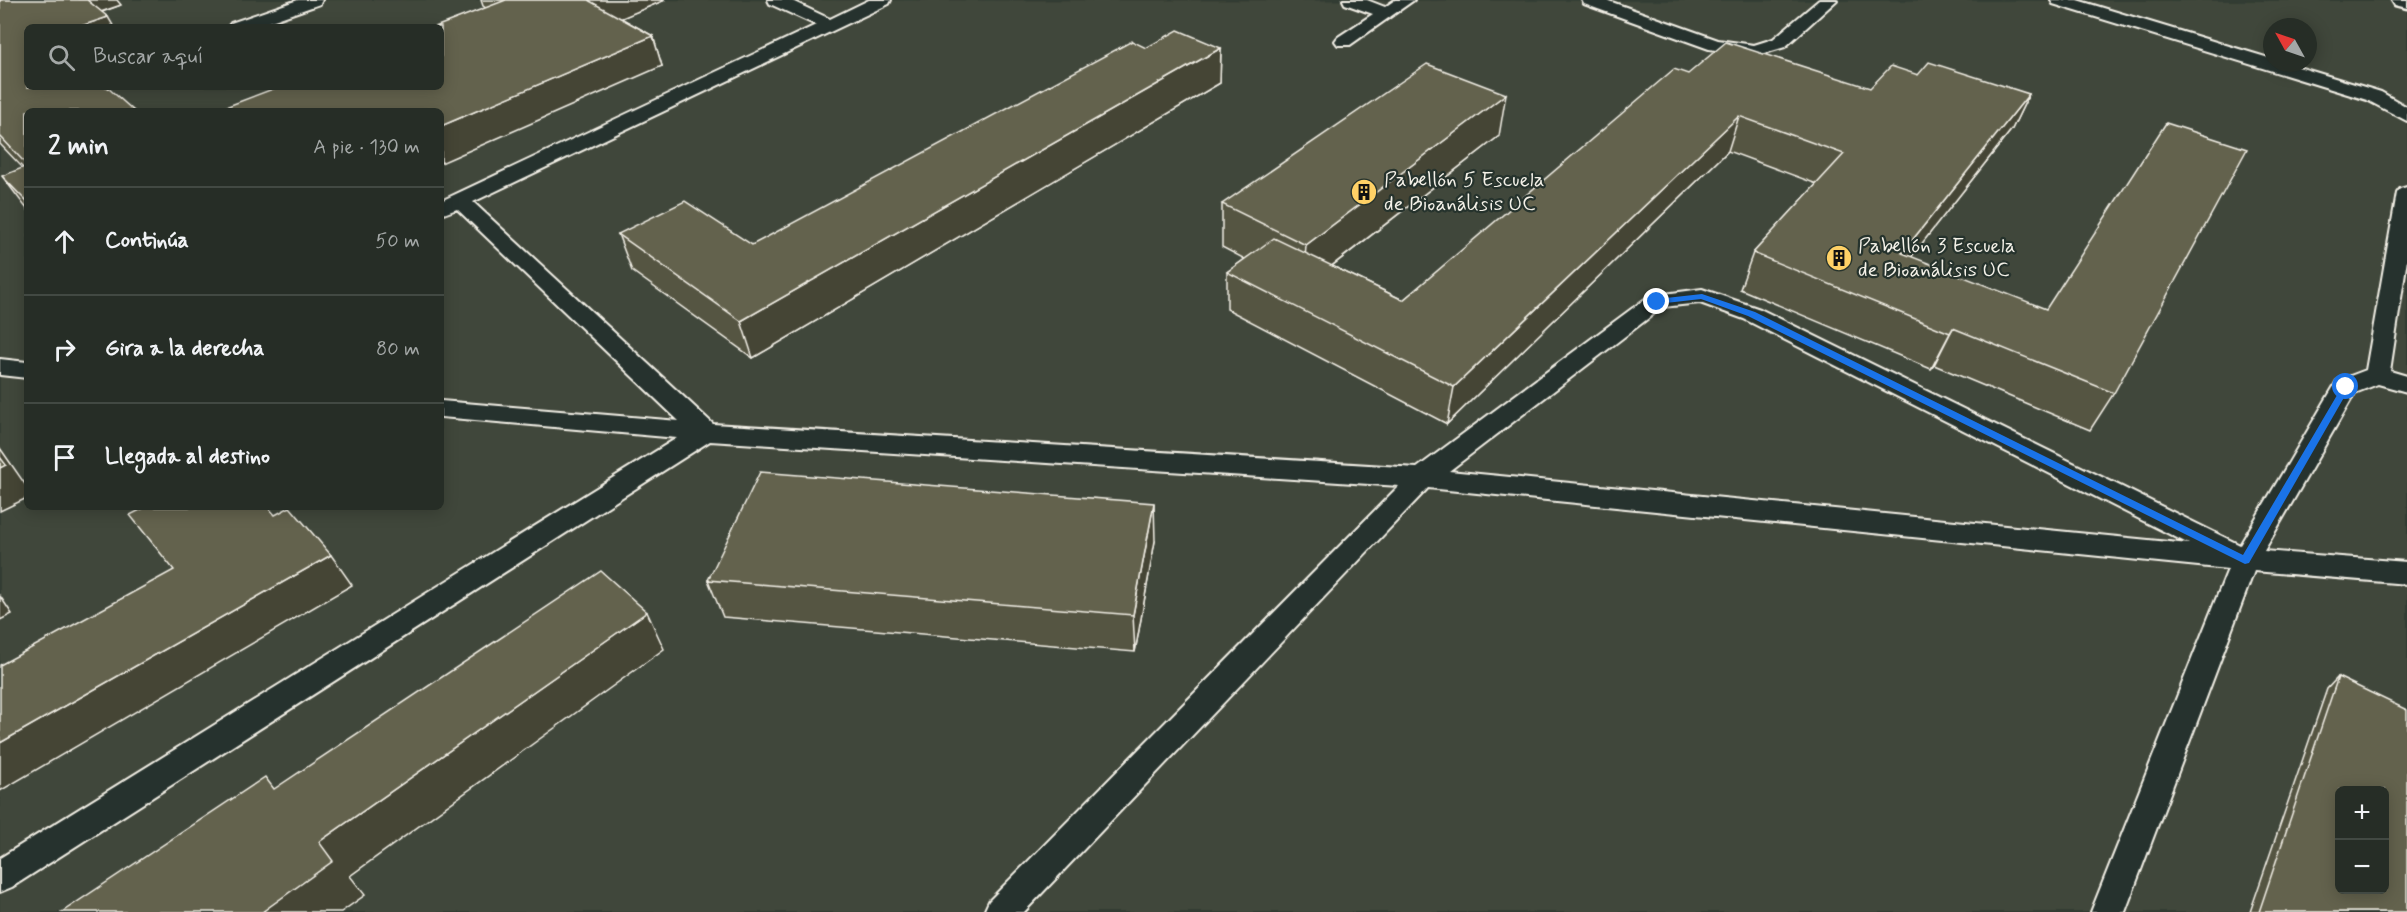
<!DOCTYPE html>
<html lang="es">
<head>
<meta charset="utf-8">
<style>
  :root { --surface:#262d26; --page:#323932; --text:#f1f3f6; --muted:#a4a8a7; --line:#424943 }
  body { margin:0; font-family:Mynerve,sans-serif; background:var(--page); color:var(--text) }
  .controls { position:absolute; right:18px; bottom:18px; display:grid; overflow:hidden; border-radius:9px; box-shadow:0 3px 15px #0003 }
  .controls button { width:54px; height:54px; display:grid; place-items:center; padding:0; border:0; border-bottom:2px solid var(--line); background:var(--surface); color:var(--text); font:30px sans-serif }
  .compass { position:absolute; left:2263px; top:18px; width:54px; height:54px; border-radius:50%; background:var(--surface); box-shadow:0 3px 15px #0003; rotate:310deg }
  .stop { position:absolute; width:18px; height:18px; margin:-14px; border:4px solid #1a73e8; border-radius:50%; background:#fff }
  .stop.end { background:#1a73e8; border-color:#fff; box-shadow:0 2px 6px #0008 }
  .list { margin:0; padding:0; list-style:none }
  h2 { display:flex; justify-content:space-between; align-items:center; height:78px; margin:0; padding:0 24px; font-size:26px }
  h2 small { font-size:20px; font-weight:400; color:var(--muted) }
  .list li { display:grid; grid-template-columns:39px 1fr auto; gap:18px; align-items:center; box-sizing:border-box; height:108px; padding:0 24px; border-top:2px solid var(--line) }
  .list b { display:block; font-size:22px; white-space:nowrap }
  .list em { font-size:20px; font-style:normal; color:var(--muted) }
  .icon { flex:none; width:33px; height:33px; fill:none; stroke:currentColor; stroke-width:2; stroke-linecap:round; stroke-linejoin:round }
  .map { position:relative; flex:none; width:2407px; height:912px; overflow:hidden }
  .search { position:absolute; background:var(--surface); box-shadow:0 3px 15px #0003; left:24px; top:24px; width:420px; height:66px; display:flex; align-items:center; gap:15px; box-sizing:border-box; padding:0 21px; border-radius:9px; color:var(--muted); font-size:22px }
  .panel { position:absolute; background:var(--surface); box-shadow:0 3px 15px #0003; left:24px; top:108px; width:420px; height:402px; border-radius:9px }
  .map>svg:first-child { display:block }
  .built { fill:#41473b; fill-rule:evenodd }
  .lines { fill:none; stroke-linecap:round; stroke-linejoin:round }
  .lane-casing { stroke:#f4f1e8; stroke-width:4 }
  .street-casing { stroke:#f4f1e8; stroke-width:5 }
  .lane { fill:#26332d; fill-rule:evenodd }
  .street { fill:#26332d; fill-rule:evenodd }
  .wall { fill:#555442; stroke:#f4f1e8; stroke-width:1.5 }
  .shaded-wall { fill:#454536; stroke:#f4f1e8; stroke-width:1.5 }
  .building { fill:#63624d; stroke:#f4f1e8; stroke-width:1.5; fill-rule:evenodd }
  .route { fill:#1a73e8 }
  .labels { text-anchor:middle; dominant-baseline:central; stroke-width:4.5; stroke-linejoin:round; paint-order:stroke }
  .poi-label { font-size:21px; fill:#f4f1e8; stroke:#26332d; text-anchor:start }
</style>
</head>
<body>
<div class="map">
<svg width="2407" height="912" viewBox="0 0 2407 912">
  <rect width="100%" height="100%" fill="#323c33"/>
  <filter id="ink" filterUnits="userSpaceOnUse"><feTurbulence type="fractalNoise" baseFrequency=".0167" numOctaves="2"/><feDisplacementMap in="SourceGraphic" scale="12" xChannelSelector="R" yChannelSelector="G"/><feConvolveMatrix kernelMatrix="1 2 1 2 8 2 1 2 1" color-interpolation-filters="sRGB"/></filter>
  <g filter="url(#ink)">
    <path class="built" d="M 0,0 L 2407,1 L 2407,912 L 0,912 ZM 27,27 L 441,27 L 441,87 L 27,87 ZM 2272,27 L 2308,27 L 2308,63 L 2272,63 ZM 27,111 L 441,111 L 441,507 L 27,507 ZM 2340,790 L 2384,790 L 2384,890 L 2340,890 Z"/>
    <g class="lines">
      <g class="lane-casing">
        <path id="lane" d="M 298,0 L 322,0 L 320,4 L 254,27 L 228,27 L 231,23 Z
          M 768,0 L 790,0 L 830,19 L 869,0 L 891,0 L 889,4 L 473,202 L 713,424 L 1417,468 L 1649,296 L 1702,289 L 1760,309 L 2240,545 L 2337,381 L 2366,370 L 2397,193 L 2400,189 L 2407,187 L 2407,259 L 2390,371 L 2407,376 L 2407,392 L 2378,384 L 2355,393 L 2264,551 L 2407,562 L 2407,584 L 2254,571 L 2125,912 L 2091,912 L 2228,569 L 1428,488 L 1024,912 L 984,912 L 989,901 L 1399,486 L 710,441 L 12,887 L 0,892 L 0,858 L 677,438 L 441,417 L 441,401 L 679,421 L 457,209 L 441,215 L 441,201 L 816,25 L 770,4 ZM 1700,303 L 1744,319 L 2189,544 L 1449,471 L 1663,307 Z
          M 1343,0 L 1367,0 L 1385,7 L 1395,0 L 1414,0 L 1350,45 L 1338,45 L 1335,41 L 1338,37 L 1373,14 L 1345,4 Z
          M 1582,0 L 1606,0 L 1718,40 L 1754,45 L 1773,39 L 1819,0 L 1837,0 L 1785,47 L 1755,56 L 1709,49 L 1584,4 Z
          M 2051,0 L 2077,0 L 2272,59 L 2272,63 L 2285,63 L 2381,92 L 2407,107 L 2407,121 L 2367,100 L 2053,4 Z
          M 0,359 L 27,362 L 27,378 L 0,375 Z"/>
      </g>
      <g class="street-casing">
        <path id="street" d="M 2392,0 L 2407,0 L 2407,8 L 2395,5 Z"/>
      </g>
      <use href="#lane" class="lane"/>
      <use href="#street" class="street"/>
    </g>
    <path class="wall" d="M 0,0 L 121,5 L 102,12 L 27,111 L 27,202 L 23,168 L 0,144 Z
      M 481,0 L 665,0 L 621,18 L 653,36 L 662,66 L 486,8 L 483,6 Z
      M 1146,48 L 1221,48 L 1220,83 L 753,358 L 632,271 L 618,234 L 752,245 Z
      M 1688,74 L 1870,88 L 1918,75 L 2029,94 L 2012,129 L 1911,257 L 2114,393 L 2090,430 L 1934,365 L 1931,369 L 1740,289 L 1753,253 L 1817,184 L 1728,151 L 1447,424 L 1227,309 L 1227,272 L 1245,259 L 1222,247 L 1222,204 L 1499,136 L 1332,266 L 1403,300 Z
      M 2,176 L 27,202 L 27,209 Z
      M 1155,541 L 1135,652 L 723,617 L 708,580 Z
      M 2338,677 L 2407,912 L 2250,912 L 2327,689 Z"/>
    <path class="shaded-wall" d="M 79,0 L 117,0 L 121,5 L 89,16 Z
      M 586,0 L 665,0 L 596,29 Z
      M 108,17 L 114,27 L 78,27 Z
      M 653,36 L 662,66 L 441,163 L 441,126 Z
      M 1221,48 L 1220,83 L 753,358 L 741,321 Z
      M 1506,94 L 1499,136 L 1303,288 L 1306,245 Z
      M 2029,94 L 2012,129 L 1886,289 L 1902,253 Z
      M 1739,116 L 1728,151 L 1447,424 L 1454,387 Z
      M 1953,328 L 1934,365 L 1931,369 L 1950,333 Z
      M 0,448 L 27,487 L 27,498 L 0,511 Z
      M 1154,503 L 1155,541 L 1135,652 L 1133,615 Z
      M 331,555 L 352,585 L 0,791 L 0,743 Z
      M 0,596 L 12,614 L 0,620 Z
      M 647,612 L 664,649 L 350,876 L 365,895 L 341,912 L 262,912 L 319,842 Z"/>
    <path class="building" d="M 0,0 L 87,0 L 108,17 L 78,27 L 27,27 L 27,87 L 107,87 L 134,111 L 27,111 L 27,165 L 0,136 Z
      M 506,0 L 588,0 L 653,36 L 441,126 L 441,111 L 215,111 L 278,87 L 441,87 L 441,27 L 435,27 Z
      M 1178,30 L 1221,48 L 741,321 L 618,234 L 685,201 L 752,245 L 1132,41 L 1146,48 Z
      M 1726,42 L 1870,88 L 1891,66 L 1918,75 L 1929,62 L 2029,94 L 1902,253 L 2046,309 L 2166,123 L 2247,149 L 2114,393 L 1953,328 L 1950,333 L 1753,253 L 1844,154 L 1739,116 L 1454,387 L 1227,272 L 1274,238 L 1403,300 L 1674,69 L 1688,74 Z
      M 1427,64 L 1506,94 L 1306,245 L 1222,204 Z
      M 27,166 L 27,202 L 2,176 Z
      M 0,457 L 6,465 L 0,468 Z
      M 760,472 L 1154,503 L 1133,615 L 708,580 Z
      M 146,507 L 268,507 L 275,515 L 290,507 L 331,555 L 0,743 L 0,665 L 174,570 L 130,515 Z
      M 601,571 L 647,612 L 319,842 L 333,861 L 262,912 L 62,912 L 265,777 L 274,789 Z
      M 2338,677 L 2407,710 L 2407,912 L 2259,912 ZM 2340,790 L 2385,790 L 2385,890 L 2340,890 Z"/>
  </g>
  <path class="route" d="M 1702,294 L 1755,312 L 2243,555 L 2343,385 L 2350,387 L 2249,563 L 2245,564 L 1748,316 L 1701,299 L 1657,304 L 1652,302 L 1657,299 Z"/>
  <defs>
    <g id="building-disc" transform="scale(1.35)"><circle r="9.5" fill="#ffd166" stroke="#26332d"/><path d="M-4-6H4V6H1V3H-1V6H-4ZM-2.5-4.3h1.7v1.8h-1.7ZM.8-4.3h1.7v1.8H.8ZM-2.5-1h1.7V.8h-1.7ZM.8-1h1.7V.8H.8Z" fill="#111"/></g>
  </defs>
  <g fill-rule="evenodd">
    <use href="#building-disc" x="1364" y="192"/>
    <use href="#building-disc" x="1839" y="258"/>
  </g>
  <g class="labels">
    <g class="poi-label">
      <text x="1384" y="180">Pabellón 5 Escuela<tspan x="1384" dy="24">de Bioanálisis UC</tspan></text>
      <text x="1858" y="246">Pabellón 3 Escuela<tspan x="1858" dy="24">de Bioanálisis UC</tspan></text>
    </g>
  </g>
</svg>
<div class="controls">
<button>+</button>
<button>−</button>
</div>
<svg class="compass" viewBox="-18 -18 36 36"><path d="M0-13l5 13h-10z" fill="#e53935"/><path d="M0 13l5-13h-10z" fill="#a4a8a7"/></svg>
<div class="stop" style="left:2346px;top:387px"></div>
<div class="stop end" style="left:1657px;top:302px"></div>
<div class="search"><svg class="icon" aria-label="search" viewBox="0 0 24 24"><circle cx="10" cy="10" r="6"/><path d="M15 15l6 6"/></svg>Buscar aquí</div>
<section class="panel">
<h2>2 min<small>A pie · 130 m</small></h2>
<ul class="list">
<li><svg class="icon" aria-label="ahead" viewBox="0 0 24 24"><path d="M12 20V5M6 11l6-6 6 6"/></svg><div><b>Continúa</b></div><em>50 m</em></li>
<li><svg class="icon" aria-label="right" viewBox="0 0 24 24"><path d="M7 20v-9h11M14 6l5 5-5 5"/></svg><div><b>Gira a la derecha</b></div><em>80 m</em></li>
<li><svg class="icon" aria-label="arrive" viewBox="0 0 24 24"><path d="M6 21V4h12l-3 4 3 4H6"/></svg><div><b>Llegada al destino</b></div></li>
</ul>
</section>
</div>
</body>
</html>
